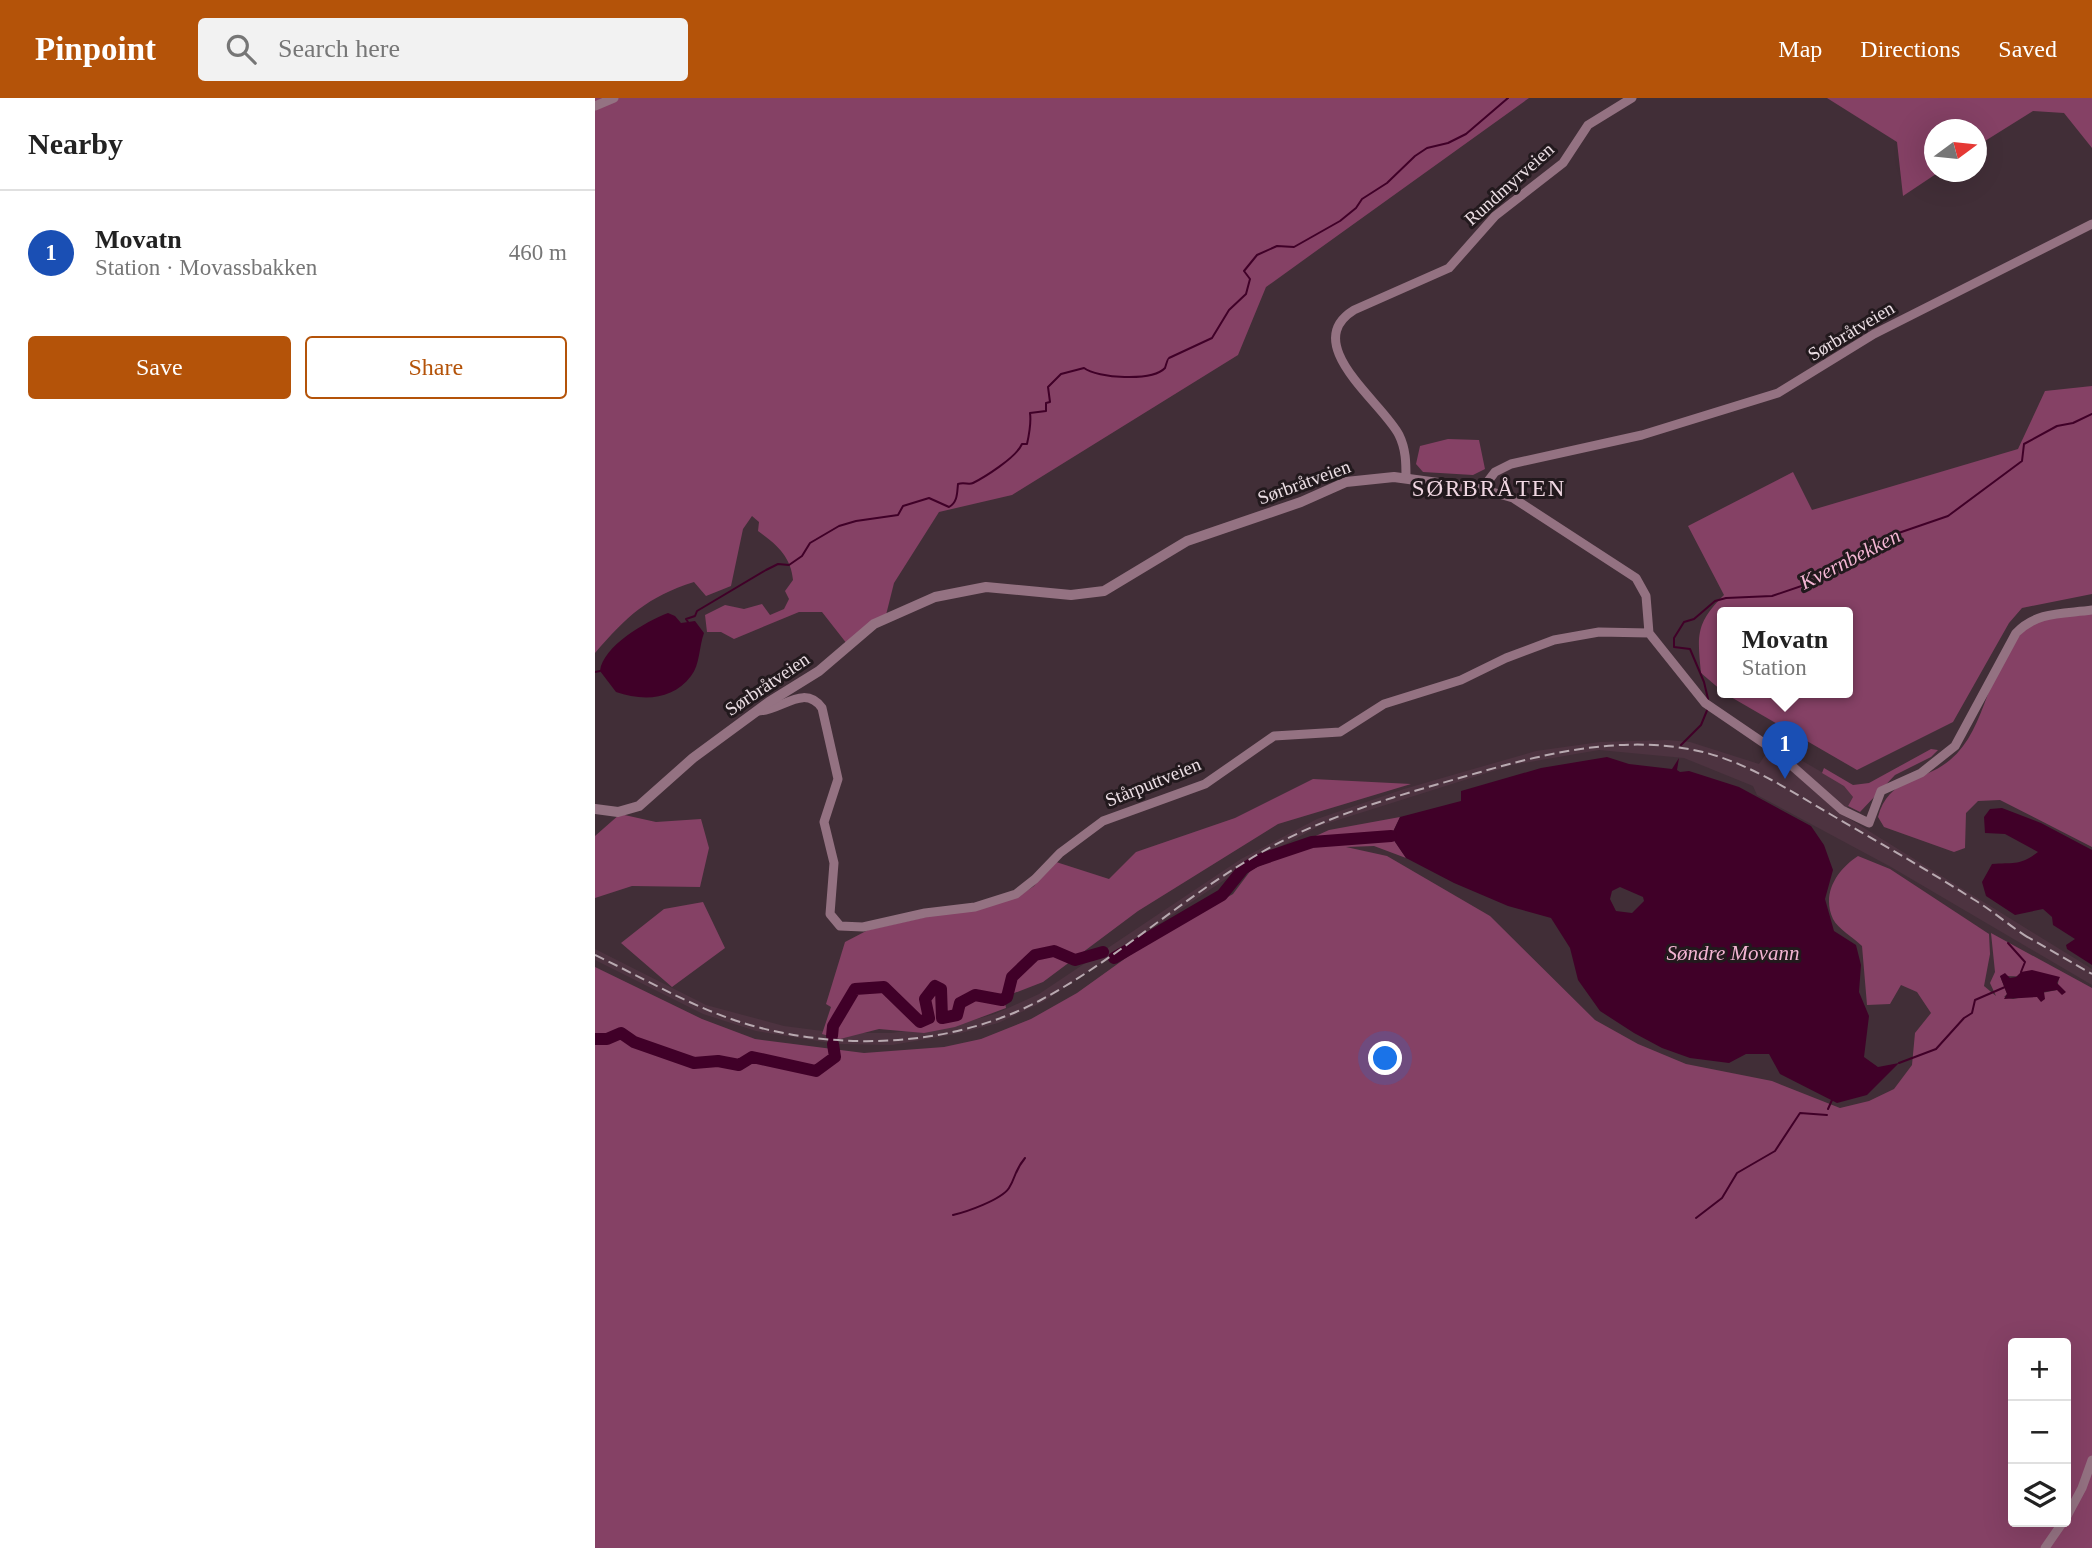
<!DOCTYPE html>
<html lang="en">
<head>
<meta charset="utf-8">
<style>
  :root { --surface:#fff; --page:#f2f2f2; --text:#222; --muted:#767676; --line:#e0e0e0; --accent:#b45309 }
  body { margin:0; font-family:"Times New Roman",serif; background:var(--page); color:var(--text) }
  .controls { position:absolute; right:21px; bottom:21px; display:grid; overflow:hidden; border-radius:7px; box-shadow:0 7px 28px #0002 }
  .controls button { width:63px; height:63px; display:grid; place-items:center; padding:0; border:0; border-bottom:2px solid var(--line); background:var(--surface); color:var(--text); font:35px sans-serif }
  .compass { position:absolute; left:1329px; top:21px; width:63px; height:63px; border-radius:50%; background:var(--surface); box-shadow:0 7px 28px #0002; rotate:75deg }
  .you { position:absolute; left:791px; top:961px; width:24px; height:24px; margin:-18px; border:5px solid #fff; border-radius:50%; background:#1a73e8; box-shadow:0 0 0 10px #1a73e833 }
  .badge { display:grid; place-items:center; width:46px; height:46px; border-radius:50%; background:var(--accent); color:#fff; font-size:23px; font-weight:700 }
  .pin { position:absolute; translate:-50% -58px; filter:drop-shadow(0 2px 4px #0008) }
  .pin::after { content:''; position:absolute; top:37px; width:24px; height:21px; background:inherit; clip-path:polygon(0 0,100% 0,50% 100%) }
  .popup { position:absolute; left:1122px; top:509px; width:136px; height:91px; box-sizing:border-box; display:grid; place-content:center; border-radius:7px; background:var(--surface); filter:drop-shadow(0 2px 5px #0005); font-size:23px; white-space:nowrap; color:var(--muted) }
  .popup b { font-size:26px; color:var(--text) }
  .popup::after { content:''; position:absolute; left:50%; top:100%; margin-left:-14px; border:14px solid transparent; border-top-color:var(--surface) }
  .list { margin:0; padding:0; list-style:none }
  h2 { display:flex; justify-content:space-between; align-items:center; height:91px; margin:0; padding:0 28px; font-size:30px }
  h2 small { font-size:23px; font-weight:400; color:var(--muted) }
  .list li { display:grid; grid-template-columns:46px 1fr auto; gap:21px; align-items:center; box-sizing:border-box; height:126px; padding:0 28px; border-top:2px solid var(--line) }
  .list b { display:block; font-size:26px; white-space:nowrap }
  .list p { margin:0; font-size:23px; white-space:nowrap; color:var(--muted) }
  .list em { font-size:23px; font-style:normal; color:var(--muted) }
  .actions { display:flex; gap:14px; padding:21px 28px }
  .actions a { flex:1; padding:16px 0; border:2px solid var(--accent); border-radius:7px; text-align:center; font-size:24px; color:var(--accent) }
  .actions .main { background:var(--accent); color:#fff }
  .icon { flex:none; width:38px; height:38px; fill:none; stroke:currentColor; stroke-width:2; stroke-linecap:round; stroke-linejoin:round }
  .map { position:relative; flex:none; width:1497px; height:1450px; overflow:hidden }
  header { display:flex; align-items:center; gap:42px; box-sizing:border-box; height:98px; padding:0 35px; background:var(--accent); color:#fff }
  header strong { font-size:33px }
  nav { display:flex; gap:38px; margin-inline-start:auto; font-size:24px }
  .search { width:490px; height:63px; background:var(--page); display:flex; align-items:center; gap:18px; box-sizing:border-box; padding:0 24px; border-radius:7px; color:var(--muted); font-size:26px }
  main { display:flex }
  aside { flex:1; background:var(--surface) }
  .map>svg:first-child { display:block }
  .built { fill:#4d3340 }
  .green { fill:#854165; fill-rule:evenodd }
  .water { fill:#400028; fill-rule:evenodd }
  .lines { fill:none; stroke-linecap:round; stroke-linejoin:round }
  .stream { stroke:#400028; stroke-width:2 }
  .river { stroke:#400028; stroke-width:12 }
  .minor { stroke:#947282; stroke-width:9 }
  .tertiary { stroke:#947282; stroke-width:10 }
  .rail { stroke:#b8a9b0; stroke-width:2; stroke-dasharray:10 5; stroke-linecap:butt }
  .labels { text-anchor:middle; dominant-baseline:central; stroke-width:6; stroke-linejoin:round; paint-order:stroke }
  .street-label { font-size:19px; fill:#ebdee4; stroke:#22191d }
  .water-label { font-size:21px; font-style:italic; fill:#f3b5d3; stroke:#22191d }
  .quarter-label { font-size:23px; letter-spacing:2px; fill:#f0d7e2; stroke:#22191d }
</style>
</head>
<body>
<header>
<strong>Pinpoint</strong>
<div class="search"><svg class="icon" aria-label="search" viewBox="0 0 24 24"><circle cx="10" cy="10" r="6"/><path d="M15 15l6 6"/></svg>Search here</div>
<nav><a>Map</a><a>Directions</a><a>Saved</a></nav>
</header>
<main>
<aside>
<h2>Nearby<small></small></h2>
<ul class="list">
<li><span class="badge" style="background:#1a4fb4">1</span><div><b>Movatn</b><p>Station · Movassbakken</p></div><em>460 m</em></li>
</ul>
<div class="actions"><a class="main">Save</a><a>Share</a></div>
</aside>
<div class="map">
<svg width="1497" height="1450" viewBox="0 0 1497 1450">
  <rect width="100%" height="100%" fill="#412e37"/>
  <path class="built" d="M 1072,642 L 1095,644 L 1164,666 L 1178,646 L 1249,687 L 1258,699 L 1248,717 L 1497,871 L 1497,887 L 1296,769 L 1162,697 L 1158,688 L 1089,660 L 1004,652 L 917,667 L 724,728 L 650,768 L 448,904 L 403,925 L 366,935 L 297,947 L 242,946 L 161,933 L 108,916 L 0,862 L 0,851 L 111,907 L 189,928 L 243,935 L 296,935 L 364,926 L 400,916 L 444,896 L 646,761 L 722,721 L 809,691 L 941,653 L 1005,644 Z"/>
  <path class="green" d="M 0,0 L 934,0 L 671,189 L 643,257 L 417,397 L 344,414 L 299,485 L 290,521 L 256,551 L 227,514 L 204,514 L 139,541 L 126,534 L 112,534 L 110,517 L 130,507 L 149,511 L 167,506 L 175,517 L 189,511 L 194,501 L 190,493 L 198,482 C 196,458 181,446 163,433 L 164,424 L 157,418 L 148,431 L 136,488 L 111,498 L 99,484 C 52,499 32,518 0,555 Z
    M 1232,0 L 1497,0 L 1497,50 L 1469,15 L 1438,13 L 1382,48 L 1381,32 L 1339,32 L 1339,74 L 1344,74 L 1308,98 L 1302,44 Z
    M 1497,288 L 1497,496 L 1427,510 L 1414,525 L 1358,624 L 1262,672 L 1129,595 L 1253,595 L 1253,515 L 1127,515 L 1127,593 L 1106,575 C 1102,536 1101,525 1129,497 L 1093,428 L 1198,374 L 1217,412 L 1423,351 L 1450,293 Z
    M 853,341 L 884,342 L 890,371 L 878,377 L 828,374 L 821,366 L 825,348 Z
    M 1497,515 L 1497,749 L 1405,702 L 1383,703 L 1371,715 L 1370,750 L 1359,754 L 1289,729 L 1283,719 C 1294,678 1328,685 1355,662 C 1394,630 1391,565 1430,532 C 1447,518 1476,517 1497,515 Z
    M 1336,651 L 1343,652 L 1336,659 L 1300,677 L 1265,714 L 1253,708 L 1258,699 L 1249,688 L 1227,675 L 1229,670 L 1258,687 L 1274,685 Z
    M 718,681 L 816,686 L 683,726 L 543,813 L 448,884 L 409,899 L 411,910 L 360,929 L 329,935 L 284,931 L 245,941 L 227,936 L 236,909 L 231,906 L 250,844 L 273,832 L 424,798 L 439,788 L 458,763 L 514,781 L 541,754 L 640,720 Z
    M 25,716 L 61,724 L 106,721 L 114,750 L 105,789 L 37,788 L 0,800 L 0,738 Z
    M 805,719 L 796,738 L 811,760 L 779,748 L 751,749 L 792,758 L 895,818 L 1000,922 L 1043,946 L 1091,966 L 1177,983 L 1245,1010 L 1274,1003 L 1299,991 L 1317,967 L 1320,935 L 1336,915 L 1322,894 L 1306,887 L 1295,906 L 1272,907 L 1267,848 C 1259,840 1243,831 1238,821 C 1226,795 1243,771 1263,758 L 1295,771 L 1394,836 L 1395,856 L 1389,888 L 1401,898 L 1395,885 L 1400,874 L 1396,835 L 1497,890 L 1497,1450 L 0,1450 L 0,869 L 107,921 L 160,941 L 269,955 L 349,949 L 386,941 L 436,921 L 482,895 L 549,847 L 638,796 L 656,772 L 699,752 L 692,751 L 734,732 ZM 1405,878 L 1464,879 L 1462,892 L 1418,901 L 1409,899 L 1412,896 ZM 1418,1245 L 1471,1245 L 1471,1424 L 1418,1424 Z
    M 108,804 L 130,850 L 77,889 L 26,845 L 69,811 Z"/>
  <path class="water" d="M 73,515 L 80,518 L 86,525 L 100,523 L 109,535 C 104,548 105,567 96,578 C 77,603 47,603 21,594 L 5,573 C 8,548 50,524 73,515 Z
    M 1012,659 L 1034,666 L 1077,671 L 1084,660 L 1082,672 L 1085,674 L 1094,673 L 1144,689 L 1216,728 L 1229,747 L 1238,772 L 1230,801 L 1239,833 L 1261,847 L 1266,867 L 1264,894 L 1274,918 L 1269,959 L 1283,969 L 1304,965 L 1272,997 L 1242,1005 L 1185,976 L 1174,956 L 1151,956 L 1134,965 L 1095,960 L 1067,950 L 1039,935 L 1005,913 L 983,882 L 975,850 L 956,820 L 913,808 L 859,785 L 811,760 L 796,738 L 805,719 L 866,703 L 866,693 L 946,670 ZM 1025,789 L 1048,799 L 1049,803 L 1037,815 L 1021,813 L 1015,801 L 1017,793 Z
    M 1407,710 L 1446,725 L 1497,752 L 1497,867 L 1472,851 L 1471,847 L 1480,841 L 1458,827 L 1457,819 L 1448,811 L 1420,817 L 1391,798 L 1387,784 L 1397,766 C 1419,764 1425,768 1443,754 L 1410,736 L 1390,735 L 1389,719 L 1395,711 Z
    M 1437,872 L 1465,879 L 1462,885 L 1471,894 L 1467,897 L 1462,892 L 1449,894 L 1450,901 L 1446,904 L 1442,899 L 1409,901 L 1412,896 L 1405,878 L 1410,875 L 1415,880 L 1421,879 L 1426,874 Z"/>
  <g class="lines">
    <path class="stream" d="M 93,524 L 91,521 L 100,518 L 102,513 L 171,472 L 183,466 L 194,467 L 207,458 L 215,445 L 244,428 L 261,423 L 303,417 L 308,408 L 334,400 L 354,409 C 363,404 362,394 363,386 C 369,384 374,387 378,385 C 388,380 421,360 427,346 L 432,346 C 434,337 436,322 435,315 L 451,313 L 451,305 L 455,304 L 453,289 L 466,276 L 489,270 C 502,280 557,284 570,270 C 570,270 573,260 574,260 L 617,240 L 634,212 L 651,196 L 655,181 L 649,173 L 662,157 L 682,148 L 699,149 L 745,123 L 761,110 L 767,101 L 792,85 L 820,58 L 832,50 L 853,45 L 871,36 L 913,0
      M 0,574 L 5,573
      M 1113,601 L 1109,584 L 1095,551 L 1079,549 L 1079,540 L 1089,524 L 1099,521 L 1120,503 L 1131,500 L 1177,498 L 1224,482 L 1289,440 L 1353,418 L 1427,363 L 1429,346 L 1462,328 L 1478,325 L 1497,316
      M 1086,647 L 1106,627 L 1113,610
      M 1413,845 L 1430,864 L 1426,874
      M 1304,965 L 1341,951 L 1369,920 L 1377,915 L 1380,902 L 1410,889
      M 1233,1011 L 1237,1002
      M 358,1117 C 371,1114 406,1102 414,1090 C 421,1079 419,1073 430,1060
      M 1101,1120 L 1127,1100 L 1142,1075 L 1180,1053 L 1205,1015 L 1232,1017"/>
    <path class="river" d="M 519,860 L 627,797 L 648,771 L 661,763 L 717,744 L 796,738
      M 365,905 L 380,897 L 407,902 L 412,899 L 417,879 L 440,857 L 459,853 L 480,862 L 508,854
      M 237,938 L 238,928 L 260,891 L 289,889 L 325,924 L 334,920 L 330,901 L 340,888 L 346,891 L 347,920 L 362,917 L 365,905
      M 0,941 L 12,941 L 26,935 L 39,944 L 99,965 L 123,963 L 144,967 L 157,959 L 221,973 L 240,959 L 238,946"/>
    <path class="minor" d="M 0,8 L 19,0
      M 1497,126 L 1279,236 L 1183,295 L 1047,337 L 916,366 L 900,374 L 887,391 L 918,400 L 1041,480 L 1051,498 L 1054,535 L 1110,605 L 1179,652 L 1247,712 L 1274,725 L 1286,693 L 1326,675 L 1360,648 L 1421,535 C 1442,513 1469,516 1497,512
      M 811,380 C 811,365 811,351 804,337 C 788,305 704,246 759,212 L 854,170 L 900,118 L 968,65 L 993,27 L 1037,0
      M 163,613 C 186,613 209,585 227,610 L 243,681 L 229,724 L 239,765 L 235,816 L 245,828 L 268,829 L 330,815 L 380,809 L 421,796 L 440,781 L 465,755 L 508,723 L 610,686 L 679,638 L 745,634 L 789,606 L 866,582 L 911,560 L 959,542 L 1004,534 L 1054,535
      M 1471,1420 L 1487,1390 L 1497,1362
      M 1450,1450 L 1468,1424"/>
    <path class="tertiary" d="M 0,711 L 23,714 L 44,708 L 98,660 L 174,604 L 224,573 L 279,526 L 340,499 L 391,489 L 476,497 L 509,493 L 592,443 L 706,404 L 751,384 L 799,379 L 887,391"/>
    <path class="rail" d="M 1429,837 L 1497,876
      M 0,857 C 55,883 106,915 166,930 C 257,953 360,947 444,903 C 523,861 589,798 667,754 C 733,716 809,696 882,675 C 955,654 1032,636 1108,654 C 1155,666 1194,692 1235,716 C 1283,744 1331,771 1378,801 C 1398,813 1416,829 1437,842"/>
  </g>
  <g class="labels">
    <g class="street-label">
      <text transform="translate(914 86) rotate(-42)">Rundmyrveien</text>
      <text transform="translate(1256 233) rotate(-31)">Sørbråtveien</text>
      <text transform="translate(709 384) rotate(-20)">Sørbråtveien</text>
      <text transform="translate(172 586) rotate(-34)">Sørbråtveien</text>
      <text transform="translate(558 684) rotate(-22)">Stårputtveien</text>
    </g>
    <g class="water-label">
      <text transform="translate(1255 461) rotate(-27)">Kvernbekken</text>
      <text x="1138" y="855">Søndre Movann</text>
    </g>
    <g class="quarter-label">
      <text x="894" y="390">SØRBRÅTEN</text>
    </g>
  </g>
</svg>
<div class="controls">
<button>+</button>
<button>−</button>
<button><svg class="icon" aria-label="layers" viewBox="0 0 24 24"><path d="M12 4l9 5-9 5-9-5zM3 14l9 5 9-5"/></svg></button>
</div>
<svg class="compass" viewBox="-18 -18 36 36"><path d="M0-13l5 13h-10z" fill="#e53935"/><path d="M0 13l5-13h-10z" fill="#767676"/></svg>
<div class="you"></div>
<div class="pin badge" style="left:1190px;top:681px;background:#1a4fb4">1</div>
<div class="popup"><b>Movatn</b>Station</div>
</div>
</main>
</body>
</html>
